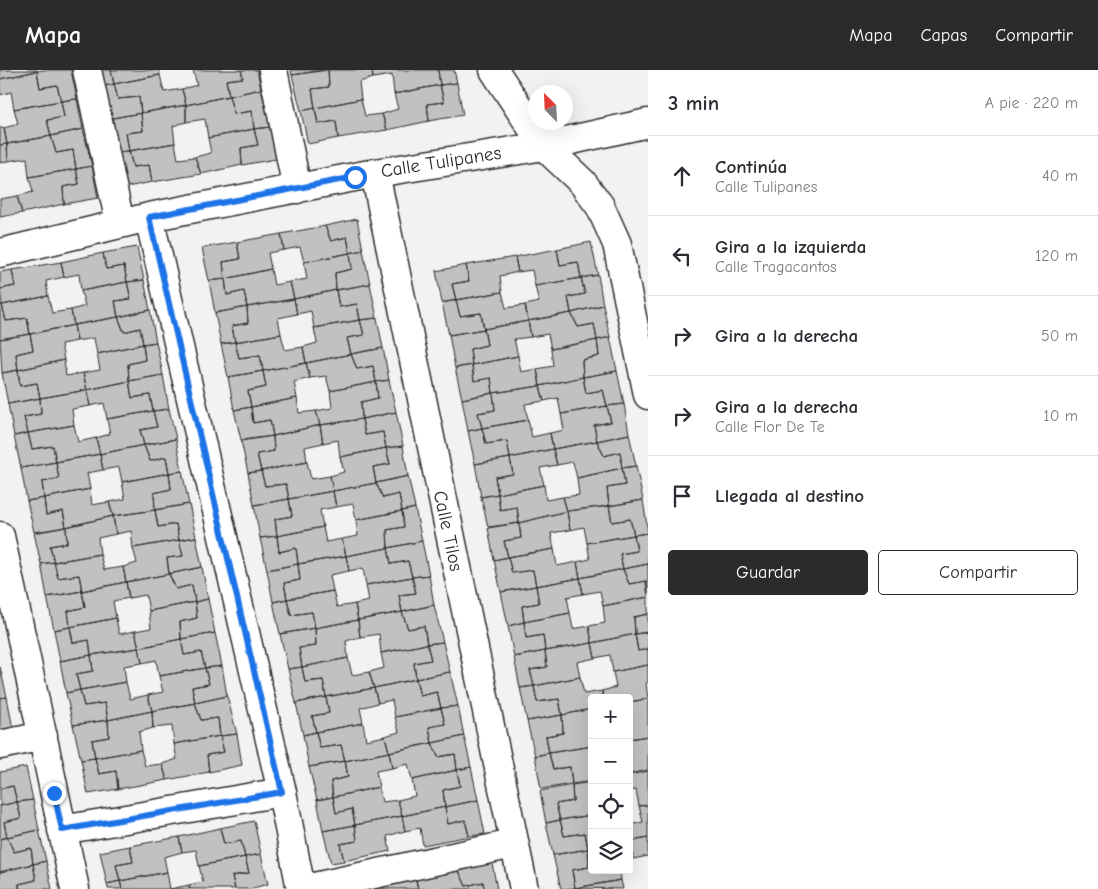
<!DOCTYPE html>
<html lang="es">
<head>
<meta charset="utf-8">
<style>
  :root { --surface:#fff; --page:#f7f7f7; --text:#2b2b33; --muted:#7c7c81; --line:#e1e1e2; --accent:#2b2b2b }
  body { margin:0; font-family:"Comic Neue",sans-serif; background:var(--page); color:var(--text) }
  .controls { position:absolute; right:15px; bottom:15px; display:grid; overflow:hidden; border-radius:5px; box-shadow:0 5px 20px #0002 }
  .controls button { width:45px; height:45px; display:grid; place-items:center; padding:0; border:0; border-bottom:1px solid var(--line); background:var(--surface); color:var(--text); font:25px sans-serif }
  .compass { position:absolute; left:528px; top:15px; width:45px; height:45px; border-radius:50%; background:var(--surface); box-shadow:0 5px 20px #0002; rotate:336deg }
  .stop { position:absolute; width:15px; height:15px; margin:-11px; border:4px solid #1a73e8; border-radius:50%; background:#fff }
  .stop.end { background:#1a73e8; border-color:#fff; box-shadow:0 1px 5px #0008 }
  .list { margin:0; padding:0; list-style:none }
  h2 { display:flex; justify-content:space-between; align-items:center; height:65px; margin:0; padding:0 20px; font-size:21px }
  h2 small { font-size:16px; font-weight:400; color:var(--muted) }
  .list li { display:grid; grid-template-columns:32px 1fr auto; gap:15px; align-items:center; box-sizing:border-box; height:80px; padding:0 20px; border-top:1px solid var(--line) }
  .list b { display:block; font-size:19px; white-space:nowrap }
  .list p { margin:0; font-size:16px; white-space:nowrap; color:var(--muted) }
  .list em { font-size:16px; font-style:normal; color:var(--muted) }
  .actions { display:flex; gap:10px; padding:15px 20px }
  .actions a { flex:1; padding:11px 0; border:1px solid var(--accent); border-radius:5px; text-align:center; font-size:18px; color:var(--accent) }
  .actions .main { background:var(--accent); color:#fff }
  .icon { flex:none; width:28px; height:28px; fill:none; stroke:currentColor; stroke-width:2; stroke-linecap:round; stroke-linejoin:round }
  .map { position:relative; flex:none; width:648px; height:819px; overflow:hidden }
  header { display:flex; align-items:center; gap:30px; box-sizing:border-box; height:70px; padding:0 25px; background:var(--accent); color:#fff }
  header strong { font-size:24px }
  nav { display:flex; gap:28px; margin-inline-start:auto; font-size:18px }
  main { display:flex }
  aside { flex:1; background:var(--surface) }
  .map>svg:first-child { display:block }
  .building { fill:#c1c1c1; stroke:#2b2b2b }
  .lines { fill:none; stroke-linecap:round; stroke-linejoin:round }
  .minor-casing { stroke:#2b2b2b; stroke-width:31 }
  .secondary-casing { stroke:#2b2b2b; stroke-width:31 }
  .minor { stroke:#fff; stroke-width:28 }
  .secondary { stroke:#fff; stroke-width:28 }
  .route { stroke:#1a73e8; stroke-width:6 }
  .labels { text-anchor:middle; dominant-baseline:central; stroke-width:4.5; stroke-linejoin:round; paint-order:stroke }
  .street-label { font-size:19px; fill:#2b2b2b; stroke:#fff }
</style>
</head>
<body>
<header>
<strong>Mapa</strong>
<nav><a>Mapa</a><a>Capas</a><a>Compartir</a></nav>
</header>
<main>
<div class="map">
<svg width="648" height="819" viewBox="0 0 648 819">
  <rect width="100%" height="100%" fill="#f2f2f2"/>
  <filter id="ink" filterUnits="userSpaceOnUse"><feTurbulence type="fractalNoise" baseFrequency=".02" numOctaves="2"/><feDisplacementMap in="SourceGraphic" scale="10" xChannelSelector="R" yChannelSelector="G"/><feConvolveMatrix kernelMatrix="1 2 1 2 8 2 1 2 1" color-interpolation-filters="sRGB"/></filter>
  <g filter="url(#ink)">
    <path class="building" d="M 0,0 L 37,0 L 37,1 L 0,9 Z
      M 43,0 L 71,0 L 77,29 L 61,31 L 57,15 L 40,18 L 37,1 Z
      M 97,0 L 111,0 L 114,14 L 100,17 Z
      M 111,0 L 159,0 L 160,5 L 114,14 Z
      M 193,0 L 241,0 L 243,8 L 226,10 L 229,26 L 186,35 L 182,19 L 197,15 Z
      M 241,0 L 257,0 L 261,19 L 229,26 L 226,10 L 243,8 Z
      M 291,0 L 324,0 L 292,5 Z
      M 328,0 L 372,0 L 373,8 L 359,12 L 361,29 L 315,38 L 312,19 L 329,17 Z
      M 328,0 L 329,17 L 312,19 L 315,38 L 301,41 L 292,5 Z
      M 372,0 L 438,0 L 440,15 L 394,24 L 392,5 L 373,8 Z
      M 438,0 L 454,0 L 457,13 L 440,15 Z
      M 37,1 L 40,18 L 57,15 L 61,31 L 14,39 L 11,22 L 0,25 L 0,9 Z
      M 160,5 L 164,22 L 182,19 L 186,35 L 141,43 L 139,27 L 118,29 L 114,14 Z
      M 457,13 L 463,45 L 429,51 L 427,34 L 444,32 L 440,15 Z
      M 114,14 L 118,29 L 139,27 L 141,43 L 107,49 L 100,17 Z
      M 440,15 L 444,32 L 427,34 L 429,51 L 387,60 L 382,44 L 398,39 L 394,24 Z
      M 261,19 L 270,57 L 254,59 L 252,41 L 234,44 L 229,26 Z
      M 229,26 L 234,44 L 252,41 L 254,59 L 208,68 L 205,49 L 186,52 L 186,35 Z
      M 77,29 L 83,59 L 51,66 L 47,50 L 64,47 L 61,31 Z
      M 361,29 L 365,46 L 382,44 L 387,60 L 338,68 L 336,51 L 318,54 L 315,38 Z
      M 61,31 L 64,47 L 47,50 L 51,66 L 7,74 L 4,58 L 18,54 L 14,39 Z
      M 186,35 L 186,52 L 173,56 L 175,73 L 129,81 L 126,63 L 143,61 L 141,43 Z
      M 315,38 L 318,54 L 336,51 L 338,68 L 308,74 L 301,41 Z
      M 141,43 L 143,61 L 126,63 L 129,81 L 115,84 L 107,49 Z
      M 270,57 L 276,89 L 242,95 L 241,78 L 258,75 L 254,59 Z
      M 0,58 L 4,58 L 7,74 L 0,75 Z
      M 83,59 L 92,96 L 76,99 L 73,80 L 56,83 L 51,66 Z
      M 254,59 L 258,75 L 241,78 L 242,95 L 201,104 L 195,87 L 211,83 L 208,68 Z
      M 51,66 L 56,83 L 73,80 L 76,99 L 29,107 L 27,88 L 8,91 L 7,74 Z
      M 175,73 L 178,89 L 195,87 L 201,104 L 152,112 L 149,95 L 133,97 L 129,81 Z
      M 7,74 L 8,91 L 0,93 L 0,75 Z
      M 129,81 L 133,97 L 149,95 L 152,112 L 122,118 L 115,84 Z
      M 92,96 L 98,128 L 64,134 L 63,117 L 79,114 L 76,99 Z
      M 76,99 L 79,114 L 63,117 L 64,134 L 22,143 L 17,126 L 33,122 L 29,107 Z
      M 17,126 L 22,143 L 0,147 L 0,129 Z
      M 357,149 L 363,180 L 350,183 L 347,167 L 331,171 L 325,156 Z
      M 325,156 L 331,171 L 347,167 L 350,183 L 304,192 L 300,177 L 284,180 L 281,164 Z
      M 281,164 L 284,180 L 268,183 L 271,199 L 225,209 L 223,192 L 240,189 L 237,172 Z
      M 237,172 L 240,189 L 223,192 L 225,209 L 209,211 L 202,178 Z
      M 591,172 L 598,205 L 581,208 L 578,192 L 560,195 L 557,179 Z
      M 137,177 L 144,210 L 127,212 L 124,196 L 106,199 L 103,183 Z
      M 557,179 L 560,195 L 578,192 L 581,208 L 535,216 L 532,200 L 518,202 L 515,187 Z
      M 363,180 L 370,214 L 336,220 L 335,203 L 352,199 L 350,183 Z
      M 103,183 L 106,199 L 124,196 L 127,212 L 81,221 L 79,204 L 64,207 L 61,192 Z
      M 350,183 L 352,199 L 335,203 L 336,220 L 294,229 L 290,212 L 307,209 L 304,192 Z
      M 515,187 L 518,202 L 500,206 L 502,222 L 456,230 L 452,214 L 469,211 L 466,195 Z
      M 61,192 L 64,207 L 46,211 L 48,226 L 2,235 L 0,219 L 15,216 L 12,200 Z
      M 466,195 L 469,211 L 452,214 L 456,230 L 442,233 L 436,201 Z
      M 271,199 L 274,215 L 290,212 L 294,229 L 247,237 L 244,221 L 227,225 L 225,209 Z
      M 12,200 L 15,216 L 0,219 L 0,202 Z
      M 598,205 L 603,235 L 571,243 L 568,227 L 585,224 L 581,208 Z
      M 581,208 L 585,224 L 568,227 L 571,243 L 528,251 L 525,235 L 539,232 L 535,216 Z
      M 225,209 L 227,225 L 244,221 L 247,237 L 215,243 L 209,211 Z
      M 144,210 L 150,240 L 118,247 L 115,231 L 131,229 L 127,212 Z
      M 127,212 L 131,229 L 115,231 L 118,247 L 74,255 L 71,240 L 85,236 L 81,221 Z
      M 370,214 L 377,248 L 360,250 L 357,234 L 339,237 L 336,220 Z
      M 336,220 L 339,237 L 357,234 L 360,250 L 314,258 L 311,241 L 297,244 L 294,229 Z
      M 502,222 L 506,238 L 525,235 L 528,251 L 484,259 L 481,243 L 460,246 L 456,230 Z
      M 48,226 L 52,243 L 71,240 L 74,255 L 30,264 L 27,248 L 6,251 L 2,235 Z
      M 294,229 L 297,244 L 278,248 L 281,264 L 235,272 L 232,256 L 248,253 L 247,237 Z
      M 456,230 L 460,246 L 481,243 L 484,259 L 449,265 L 442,233 Z
      M 0,235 L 2,235 L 6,251 L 27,248 L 30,264 L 0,269 Z
      M 603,235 L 610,267 L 597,270 L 594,254 L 578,257 L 571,243 Z
      M 247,237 L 248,253 L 232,256 L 235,272 L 221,274 L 215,243 Z
      M 150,240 L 156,272 L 143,274 L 140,258 L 124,262 L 118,247 Z
      M 571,243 L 578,257 L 594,254 L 597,270 L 551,279 L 548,264 L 531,267 L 528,251 Z
      M 118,247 L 124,262 L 140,258 L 143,274 L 97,284 L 94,268 L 77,271 L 74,255 Z
      M 377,248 L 383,278 L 351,284 L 347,268 L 364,265 L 360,250 Z
      M 360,250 L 364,265 L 347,268 L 351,284 L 306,293 L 303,277 L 317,273 L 314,258 Z
      M 528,251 L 531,267 L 514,269 L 518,286 L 472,295 L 470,279 L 487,275 L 484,259 Z
      M 74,255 L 77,271 L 61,274 L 64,290 L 18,300 L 16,284 L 33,280 L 30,264 Z
      M 484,259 L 487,275 L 470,279 L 472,295 L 455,298 L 449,265 Z
      M 30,264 L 33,280 L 16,284 L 18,300 L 2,303 L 0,269 Z
      M 281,264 L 285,280 L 303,277 L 306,293 L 263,301 L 260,285 L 239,288 L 235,272 Z
      M 610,267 L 617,301 L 583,307 L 582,290 L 599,286 L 597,270 Z
      M 597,270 L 599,286 L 582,290 L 583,307 L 540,316 L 537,299 L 553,296 L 551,279 Z
      M 156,272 L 163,305 L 129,311 L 128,294 L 145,290 L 143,274 Z
      M 235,272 L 239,288 L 260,285 L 263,301 L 228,307 L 221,274 Z
      M 143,274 L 145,290 L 128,294 L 129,311 L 87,320 L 83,303 L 100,300 L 97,284 Z
      M 383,278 L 389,310 L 376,312 L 373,296 L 357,299 L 351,284 Z
      M 351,284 L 357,299 L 373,296 L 376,312 L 330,321 L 326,306 L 310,308 L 306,293 Z
      M 518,286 L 521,302 L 537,299 L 540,316 L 493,323 L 491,308 L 474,311 L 472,295 Z
      M 64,290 L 66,306 L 83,303 L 87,320 L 40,328 L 37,313 L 20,316 L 18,300 Z
      M 306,293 L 310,308 L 294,312 L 297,328 L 251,337 L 248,321 L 266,317 L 263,301 Z
      M 472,295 L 474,311 L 491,308 L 493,323 L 462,329 L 455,298 Z
      M 18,300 L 20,316 L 37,313 L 40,328 L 8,334 L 2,303 Z
      M 263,301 L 266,317 L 248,321 L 251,337 L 234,340 L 228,307 Z
      M 617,301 L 624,334 L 607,336 L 603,320 L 586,323 L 583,307 Z
      M 163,305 L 169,339 L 153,341 L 150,325 L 132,328 L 129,311 Z
      M 583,307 L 586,323 L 603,320 L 607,336 L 561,344 L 558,328 L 544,331 L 540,316 Z
      M 389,310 L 396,342 L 362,349 L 361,332 L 378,328 L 376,312 Z
      M 129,311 L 132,328 L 150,325 L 153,341 L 107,349 L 104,333 L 90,336 L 87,320 Z
      M 376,312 L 378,328 L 361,332 L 362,349 L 320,355 L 316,341 L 332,338 L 330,321 Z
      M 540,316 L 544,331 L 525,334 L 528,350 L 482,358 L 478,343 L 495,340 L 493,323 Z
      M 87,320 L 90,336 L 72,339 L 74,355 L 28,363 L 24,347 L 41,344 L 40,328 Z
      M 493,323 L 495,340 L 478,343 L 482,358 L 468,361 L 462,329 Z
      M 40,328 L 41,344 L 24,347 L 28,363 L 14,366 L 8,334 Z
      M 297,328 L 299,343 L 316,341 L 320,355 L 273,366 L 270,350 L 253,353 L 251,337 Z
      M 624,334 L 629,364 L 597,371 L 594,355 L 611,352 L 607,336 Z
      M 607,336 L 611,352 L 594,355 L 597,371 L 553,379 L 550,363 L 564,360 L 561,344 Z
      M 251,337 L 253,353 L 270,350 L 273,366 L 241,370 L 234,340 Z
      M 169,339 L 176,369 L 144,375 L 140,360 L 157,357 L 153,341 Z
      M 153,341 L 157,357 L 140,360 L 144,375 L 100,384 L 96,368 L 110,364 L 107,349 Z
      M 396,342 L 403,376 L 386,378 L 383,362 L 365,365 L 362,349 Z
      M 362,349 L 365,365 L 383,362 L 386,378 L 340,387 L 338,370 L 323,373 L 320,355 Z
      M 528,350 L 532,367 L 550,363 L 553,379 L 510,388 L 507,371 L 486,374 L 482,358 Z
      M 74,355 L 78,372 L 96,368 L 100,384 L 56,392 L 53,376 L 32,379 L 28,363 Z
      M 320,355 L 323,373 L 305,377 L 307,392 L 261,401 L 257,384 L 274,381 L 273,366 Z
      M 482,358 L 486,374 L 507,371 L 510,388 L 475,394 L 468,361 Z
      M 28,363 L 32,379 L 53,376 L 56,392 L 21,398 L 14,366 Z
      M 629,364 L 636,396 L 622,398 L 620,382 L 604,386 L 597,371 Z
      M 273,366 L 274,381 L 257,384 L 261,401 L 248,403 L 241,371 Z
      M 176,369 L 182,401 L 169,403 L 166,387 L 150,391 L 144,375 Z
      M 597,371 L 604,386 L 620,382 L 622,398 L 577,408 L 573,392 L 557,395 L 553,379 Z
      M 144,375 L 150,391 L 166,387 L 169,403 L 122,412 L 119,397 L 103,400 L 100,384 Z
      M 403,376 L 408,406 L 376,413 L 373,397 L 390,394 L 386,378 Z
      M 386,378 L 390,394 L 373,397 L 376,413 L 333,421 L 330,406 L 344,402 L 340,387 Z
      M 553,379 L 557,395 L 540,398 L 544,415 L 498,424 L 495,407 L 513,404 L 510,388 Z
      M 100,384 L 103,400 L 87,403 L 90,419 L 44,428 L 42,412 L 59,409 L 56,392 Z
      M 510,388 L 513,404 L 495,407 L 498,424 L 481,427 L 475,394 Z
      M 56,392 L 59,409 L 42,412 L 44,428 L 27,431 L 21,398 Z
      M 307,392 L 311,409 L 330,406 L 333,421 L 289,429 L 286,414 L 265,416 L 261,401 Z
      M 636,396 L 643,430 L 609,436 L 607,418 L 625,415 L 622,398 Z
      M 622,398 L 625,415 L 607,418 L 609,436 L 567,441 L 563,427 L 579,425 L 577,408 Z
      M 182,401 L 189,434 L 155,440 L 154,423 L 171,419 L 169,403 Z
      M 261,401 L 265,416 L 286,414 L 289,429 L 254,435 L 248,403 Z
      M 169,403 L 171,419 L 154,423 L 155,440 L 113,446 L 109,432 L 125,429 L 122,412 Z
      M 408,406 L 415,438 L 402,441 L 399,424 L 383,428 L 376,413 Z
      M 376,413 L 383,428 L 399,424 L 402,441 L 356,450 L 353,434 L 336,437 L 333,421 Z
      M 544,415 L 546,430 L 563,427 L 567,441 L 519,453 L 517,437 L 500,440 L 498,424 Z
      M 90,419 L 92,435 L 109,432 L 113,446 L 66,457 L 63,441 L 46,445 L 44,428 Z
      M 333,421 L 336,437 L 320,440 L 323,457 L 277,466 L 275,449 L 292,446 L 289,429 Z
      M 498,424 L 500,440 L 517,437 L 519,453 L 488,457 L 481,427 Z
      M 44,428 L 46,445 L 63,441 L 66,457 L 34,462 L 27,431 Z
      M 289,429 L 292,446 L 275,449 L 277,466 L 260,468 L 254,435 Z
      M 643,430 L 648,463 L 634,465 L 630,449 L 612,452 L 609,436 Z
      M 189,434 L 196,467 L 179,470 L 176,454 L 158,457 L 155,440 Z
      M 609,436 L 612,452 L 630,449 L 634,465 L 587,473 L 584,457 L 570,460 L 567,441 Z
      M 415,438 L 422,471 L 388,478 L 387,460 L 404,457 L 402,441 Z
      M 155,440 L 158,457 L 176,454 L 179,470 L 133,478 L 131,461 L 116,464 L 113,446 Z
      M 402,441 L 404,457 L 387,460 L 388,478 L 346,486 L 342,469 L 358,466 L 356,450 Z
      M 567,441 L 570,460 L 551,463 L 554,479 L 508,487 L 504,471 L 521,468 L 519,453 Z
      M 113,446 L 116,464 L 98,468 L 100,484 L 54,492 L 50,476 L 67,473 L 66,457 Z
      M 519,453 L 521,468 L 504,471 L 508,487 L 494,490 L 488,458 Z
      M 66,457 L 67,473 L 50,476 L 54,492 L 41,494 L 34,463 Z
      M 323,457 L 326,472 L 342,469 L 346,486 L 298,494 L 296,478 L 279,482 L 277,466 Z
      M 648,463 L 648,494 L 623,499 L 620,484 L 637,481 L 634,465 Z
      M 634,465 L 637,481 L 620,484 L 623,499 L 580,508 L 577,492 L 590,489 L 587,473 Z
      M 277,466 L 279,482 L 296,478 L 298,494 L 267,500 L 260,468 Z
      M 196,467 L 202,497 L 169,504 L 167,488 L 183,486 L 179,470 Z
      M 179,470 L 183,486 L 167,488 L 169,504 L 126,512 L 123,497 L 137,493 L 133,478 Z
      M 422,471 L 429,505 L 412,507 L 408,491 L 391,494 L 388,478 Z
      M 388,478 L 391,494 L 408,491 L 412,507 L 366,515 L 363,498 L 349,501 L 346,486 Z
      M 554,479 L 557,496 L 577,492 L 580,508 L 536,516 L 533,500 L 512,503 L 508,487 Z
      M 100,484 L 104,500 L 123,497 L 126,512 L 82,521 L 79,505 L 58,508 L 54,492 Z
      M 346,486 L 349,501 L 330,505 L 333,521 L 287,529 L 284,513 L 300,510 L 298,494 Z
      M 508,487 L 512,503 L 533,500 L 536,516 L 501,522 L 494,490 Z
      M 54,492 L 58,508 L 79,505 L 82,521 L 47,527 L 41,494 Z
      M 298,494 L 300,510 L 284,513 L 287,529 L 273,532 L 267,500 Z
      M 648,494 L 648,523 L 646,511 L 629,514 L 623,499 Z
      M 202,497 L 208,529 L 195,532 L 192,515 L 176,519 L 169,504 Z
      M 623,499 L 629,514 L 646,511 L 648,527 L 603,536 L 600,521 L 583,524 L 580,508 Z
      M 169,504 L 176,519 L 192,515 L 195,532 L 149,541 L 146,525 L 129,528 L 126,512 Z
      M 429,505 L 434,535 L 402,542 L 399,525 L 416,523 L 412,507 Z
      M 412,507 L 416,523 L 399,525 L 402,542 L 358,550 L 355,534 L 369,531 L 366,515 Z
      M 580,508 L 583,524 L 567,527 L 570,543 L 524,552 L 522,536 L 539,533 L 536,516 Z
      M 126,512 L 129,528 L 113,531 L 116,548 L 70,557 L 68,541 L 85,537 L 82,521 Z
      M 536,516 L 539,533 L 522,536 L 524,552 L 508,556 L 501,522 Z
      M 82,521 L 85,537 L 68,541 L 70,557 L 54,560 L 47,527 Z
      M 333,521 L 337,537 L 355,534 L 358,550 L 315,558 L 312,542 L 291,545 L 287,529 Z
      M 648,527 L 648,544 L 634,547 L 635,564 L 592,573 L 589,556 L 605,553 L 603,536 Z
      M 208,529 L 215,563 L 181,569 L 180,552 L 197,548 L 195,532 Z
      M 287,529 L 291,545 L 312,542 L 315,558 L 280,564 L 273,532 Z
      M 195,532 L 197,548 L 180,552 L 181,569 L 139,578 L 135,561 L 151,558 L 149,541 Z
      M 434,535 L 443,572 L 427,574 L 424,556 L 408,559 L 402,542 Z
      M 402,542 L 408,559 L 424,556 L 427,574 L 381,583 L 379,564 L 360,567 L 358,550 Z
      M 570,543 L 573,559 L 589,556 L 592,573 L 545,581 L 543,565 L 526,568 L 524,552 Z
      M 648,544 L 648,562 L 635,564 L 634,547 Z
      M 116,548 L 119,564 L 135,561 L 139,578 L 91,585 L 89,570 L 73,573 L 70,557 Z
      M 358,550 L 360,567 L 346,571 L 348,588 L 302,597 L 299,578 L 316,576 L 315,558 Z
      M 524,552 L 526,568 L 543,565 L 545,581 L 514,587 L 508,556 Z
      M 70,557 L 73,573 L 89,570 L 91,585 L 60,591 L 54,560 Z
      M 315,558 L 316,576 L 299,578 L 302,597 L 288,599 L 280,564 Z
      M 648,562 L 648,579 L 638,581 L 635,564 Z
      M 215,563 L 222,596 L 205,598 L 201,582 L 184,585 L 181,569 Z
      M 635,564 L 638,581 L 648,579 L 648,595 L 613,602 L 610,585 L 595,588 L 592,573 Z
      M 181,569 L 184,585 L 201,582 L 205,598 L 159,606 L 156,590 L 142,593 L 139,578 Z
      M 443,572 L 450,602 L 416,609 L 414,593 L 431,590 L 427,574 Z
      M 592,573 L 595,588 L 577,592 L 580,607 L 534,616 L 530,600 L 547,597 L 545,581 Z
      M 427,574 L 431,590 L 414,593 L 416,609 L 374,618 L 369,602 L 384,598 L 381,583 Z
      M 139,578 L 142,593 L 124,596 L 126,612 L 80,620 L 76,604 L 93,601 L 91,585 Z
      M 545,581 L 547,597 L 530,600 L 534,616 L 520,618 L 514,587 Z
      M 91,585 L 93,601 L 76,604 L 80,620 L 66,623 L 60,591 Z
      M 348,588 L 352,605 L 369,602 L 374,618 L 326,627 L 323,610 L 305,612 L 302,597 Z
      M 648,595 L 648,612 L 646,613 L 648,629 L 629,632 L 629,628 L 604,628 L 602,621 L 616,617 L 613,602 Z
      M 222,596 L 227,626 L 195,633 L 192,617 L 209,614 L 205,598 Z
      M 0,597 L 7,627 L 0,628 Z
      M 302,597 L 305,612 L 323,610 L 326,627 L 296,633 L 288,599 Z
      M 205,598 L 209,614 L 192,617 L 195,633 L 152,641 L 148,625 L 163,622 L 159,606 Z
      M 450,602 L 458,636 L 441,638 L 437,622 L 420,626 L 416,609 Z
      M 580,607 L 584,624 L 602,621 L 604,628 L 592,628 L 592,639 L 562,645 L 559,629 L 537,632 L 534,616 Z
      M 416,609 L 420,626 L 437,622 L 441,638 L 395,647 L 392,630 L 378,633 L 374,618 Z
      M 126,612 L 130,629 L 148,625 L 152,641 L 108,650 L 105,633 L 84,636 L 80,620 Z
      M 534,616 L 537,632 L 559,629 L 562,645 L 527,651 L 520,618 Z
      M 374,618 L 378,633 L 360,638 L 363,653 L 316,662 L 312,646 L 329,643 L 326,627 Z
      M 80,620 L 84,636 L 105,633 L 108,650 L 73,655 L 66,623 Z
      M 227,626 L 237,664 L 220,666 L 218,648 L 201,650 L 195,633 Z
      M 7,627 L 13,659 L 0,661 L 0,628 Z
      M 326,627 L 329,643 L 312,646 L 316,662 L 303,665 L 296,633 Z
      M 648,629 L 648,666 L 629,669 L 629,632 Z
      M 195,633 L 201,650 L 218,648 L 220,666 L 174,674 L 172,656 L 153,658 L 152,641 Z
      M 458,636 L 464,666 L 432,673 L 429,657 L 445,654 L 441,638 Z
      M 441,638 L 445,654 L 429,657 L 432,673 L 389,682 L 385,666 L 399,662 L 395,647 Z
      M 592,639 L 592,676 L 549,683 L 546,666 L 563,663 L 562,645 Z
      M 152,641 L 153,658 L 139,662 L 141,680 L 95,688 L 92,670 L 109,667 L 108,650 Z
      M 562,645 L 563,663 L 546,666 L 549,683 L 535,686 L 527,651 Z
      M 108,650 L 109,667 L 92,670 L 95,688 L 81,690 L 73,655 Z
      M 363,653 L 366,670 L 385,666 L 389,682 L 345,691 L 341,675 L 320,678 L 316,662 Z
      M 316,662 L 320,678 L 341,675 L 345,691 L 309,697 L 303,665 Z
      M 237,664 L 242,695 L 209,702 L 207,685 L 224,682 L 220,666 Z
      M 220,666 L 224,682 L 207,685 L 209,702 L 167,710 L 162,694 L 177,689 L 174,674 Z
      M 464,666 L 471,697 L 457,700 L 455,684 L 438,687 L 432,673 Z
      M 648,666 L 648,700 L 629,704 L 629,686 L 631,685 L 629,669 Z
      M 432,673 L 438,687 L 455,684 L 457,700 L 412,710 L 408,694 L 392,698 L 389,682 Z
      M 592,676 L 592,711 L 572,714 L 570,697 L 553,699 L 549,683 Z
      M 141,680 L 145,696 L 162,694 L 167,710 L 118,719 L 116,701 L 99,704 L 95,688 Z
      M 389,682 L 392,698 L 376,701 L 379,717 L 333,727 L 331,711 L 348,707 L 345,691 Z
      M 549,683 L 553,699 L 570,697 L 572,714 L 541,719 L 535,686 Z
      M 95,688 L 99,704 L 116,701 L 118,719 L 88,724 L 81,690 Z
      M 345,691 L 348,707 L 331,711 L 333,727 L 317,730 L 309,697 Z
      M 26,697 L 33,730 L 17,732 L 13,716 L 0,719 L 0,702 Z
      M 471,697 L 478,730 L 445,737 L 443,720 L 460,716 L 457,700 Z
      M 457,700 L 460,716 L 443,720 L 445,737 L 402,746 L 398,730 L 415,726 L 412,710 Z
      M 648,701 L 648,735 L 639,736 L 636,720 L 629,721 L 629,705 Z
      M 592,712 L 592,745 L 560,750 L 556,734 L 573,731 L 572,715 Z
      M 572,715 L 573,731 L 556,734 L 560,750 L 546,753 L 540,721 Z
      M 13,716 L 17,732 L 0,736 L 0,719 Z
      M 379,717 L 382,732 L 398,730 L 402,746 L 355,755 L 352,739 L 336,743 L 333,727 Z
      M 333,727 L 336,743 L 352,739 L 355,755 L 323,761 L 317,730 Z
      M 33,730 L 39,760 L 7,767 L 4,752 L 21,748 L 17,732 Z
      M 478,730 L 485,764 L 469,766 L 465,750 L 448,754 L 445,737 Z
      M 17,732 L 21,748 L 4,752 L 7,767 L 0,769 L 0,736 Z
      M 648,735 L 648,768 L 632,771 L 629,755 L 643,752 L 639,736 Z
      M 445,737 L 448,754 L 465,750 L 469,766 L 423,775 L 420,758 L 405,761 L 402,746 Z
      M 592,745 L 592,779 L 588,779 L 585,763 L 564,766 L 560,750 Z
      M 402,746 L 405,761 L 387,766 L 390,781 L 344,791 L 340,774 L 357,771 L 355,755 Z
      M 560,750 L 564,766 L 585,763 L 588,779 L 553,785 L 546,753 Z
      M 254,751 L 261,784 L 245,787 L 241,771 L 224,774 L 220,758 Z
      M 355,755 L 357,771 L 340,774 L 344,791 L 331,793 L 323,761 Z
      M 220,758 L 224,774 L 241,771 L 245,787 L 199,796 L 196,780 L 182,782 L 179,767 Z
      M 39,760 L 46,791 L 33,794 L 31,778 L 14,782 L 7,767 Z
      M 7,767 L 14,782 L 31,778 L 33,794 L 0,802 L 0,769 Z
      M 179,767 L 182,782 L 164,787 L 167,802 L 120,811 L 116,795 L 133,792 L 130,776 Z
      M 648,768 L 648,786 L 633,789 L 632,771 Z
      M 130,776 L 133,792 L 116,795 L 120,811 L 107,814 L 100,782 Z
      M 588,779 L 589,797 L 572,800 L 575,818 L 561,819 L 553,785 Z
      M 588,779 L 592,779 L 592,800 L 620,800 L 621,810 L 575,818 L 572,800 L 589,797 Z
      M 261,784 L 268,814 L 249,819 L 235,819 L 232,806 L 249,803 L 245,787 Z
      M 245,787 L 249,803 L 232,806 L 235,819 L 190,819 L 189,815 L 203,812 L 199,796 Z
      M 46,791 L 52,819 L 19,819 L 19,814 L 36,810 L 33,794 Z
      M 492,793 L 497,819 L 484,819 L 483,812 L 466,816 L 459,801 Z
      M 33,794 L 36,810 L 19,814 L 19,819 L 0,819 L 0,802 Z
      M 459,801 L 466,816 L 483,812 L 484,819 L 418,819 L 416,810 Z
      M 167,802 L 170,819 L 189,815 L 190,819 L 122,819 L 120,811 Z
      M 416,810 L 418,819 L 373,819 Z
      M 621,810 L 623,819 L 575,818 Z
      M 120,811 L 122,819 L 108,819 L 107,814 Z"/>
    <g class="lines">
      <g class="minor-casing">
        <path id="minor" d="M 87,0 L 120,153
          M 273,0 L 297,119
          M 375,103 L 524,819
          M 149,147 L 282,722 L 301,819
          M 0,183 L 149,147 L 375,103 L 544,76 L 648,53
          M 0,466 L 75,819
          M 0,675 L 43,666
          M 62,760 L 282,722
          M 305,819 L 513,774"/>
      </g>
      <g class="secondary-casing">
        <path id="secondary" d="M 494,0 L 544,76 L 582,112 L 600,136 L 617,174 L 648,325"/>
      </g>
      <use href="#minor" class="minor"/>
      <use href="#secondary" class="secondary"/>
    </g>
  </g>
  <g class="lines" filter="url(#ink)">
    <path class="route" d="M 54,723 L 62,760 L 282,722 L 149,147 L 355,107"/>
  </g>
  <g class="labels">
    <g class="street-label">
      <text transform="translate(441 92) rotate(-9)">Calle Tulipanes</text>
      <text transform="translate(448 461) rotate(78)">Calle Tilos</text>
    </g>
  </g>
</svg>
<div class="controls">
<button>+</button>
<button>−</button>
<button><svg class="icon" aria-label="locate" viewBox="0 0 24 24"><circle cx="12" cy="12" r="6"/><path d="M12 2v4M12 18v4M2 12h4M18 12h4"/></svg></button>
<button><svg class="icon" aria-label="layers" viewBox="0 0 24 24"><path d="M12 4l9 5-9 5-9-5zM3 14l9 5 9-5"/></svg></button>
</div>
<svg class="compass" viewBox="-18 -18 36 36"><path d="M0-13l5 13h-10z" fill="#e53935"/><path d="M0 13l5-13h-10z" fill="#7c7c81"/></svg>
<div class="stop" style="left:355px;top:107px"></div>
<div class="stop end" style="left:54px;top:723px"></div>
</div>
<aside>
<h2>3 min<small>A pie · 220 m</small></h2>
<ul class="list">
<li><svg class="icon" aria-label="ahead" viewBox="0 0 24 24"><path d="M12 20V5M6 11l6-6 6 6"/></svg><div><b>Continúa</b><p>Calle Tulipanes</p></div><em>40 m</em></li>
<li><svg class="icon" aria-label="left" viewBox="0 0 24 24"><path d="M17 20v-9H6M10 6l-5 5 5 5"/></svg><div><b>Gira a la izquierda</b><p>Calle Tragacantos</p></div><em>120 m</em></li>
<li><svg class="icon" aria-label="right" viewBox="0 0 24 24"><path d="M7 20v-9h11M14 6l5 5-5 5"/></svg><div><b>Gira a la derecha</b></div><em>50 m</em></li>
<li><svg class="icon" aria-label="right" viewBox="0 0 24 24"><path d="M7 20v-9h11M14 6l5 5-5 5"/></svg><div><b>Gira a la derecha</b><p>Calle Flor De Te</p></div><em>10 m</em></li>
<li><svg class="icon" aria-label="arrive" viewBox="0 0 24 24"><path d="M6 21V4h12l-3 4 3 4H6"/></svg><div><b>Llegada al destino</b></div></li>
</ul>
<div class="actions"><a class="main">Guardar</a><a>Compartir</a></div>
</aside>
</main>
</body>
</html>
